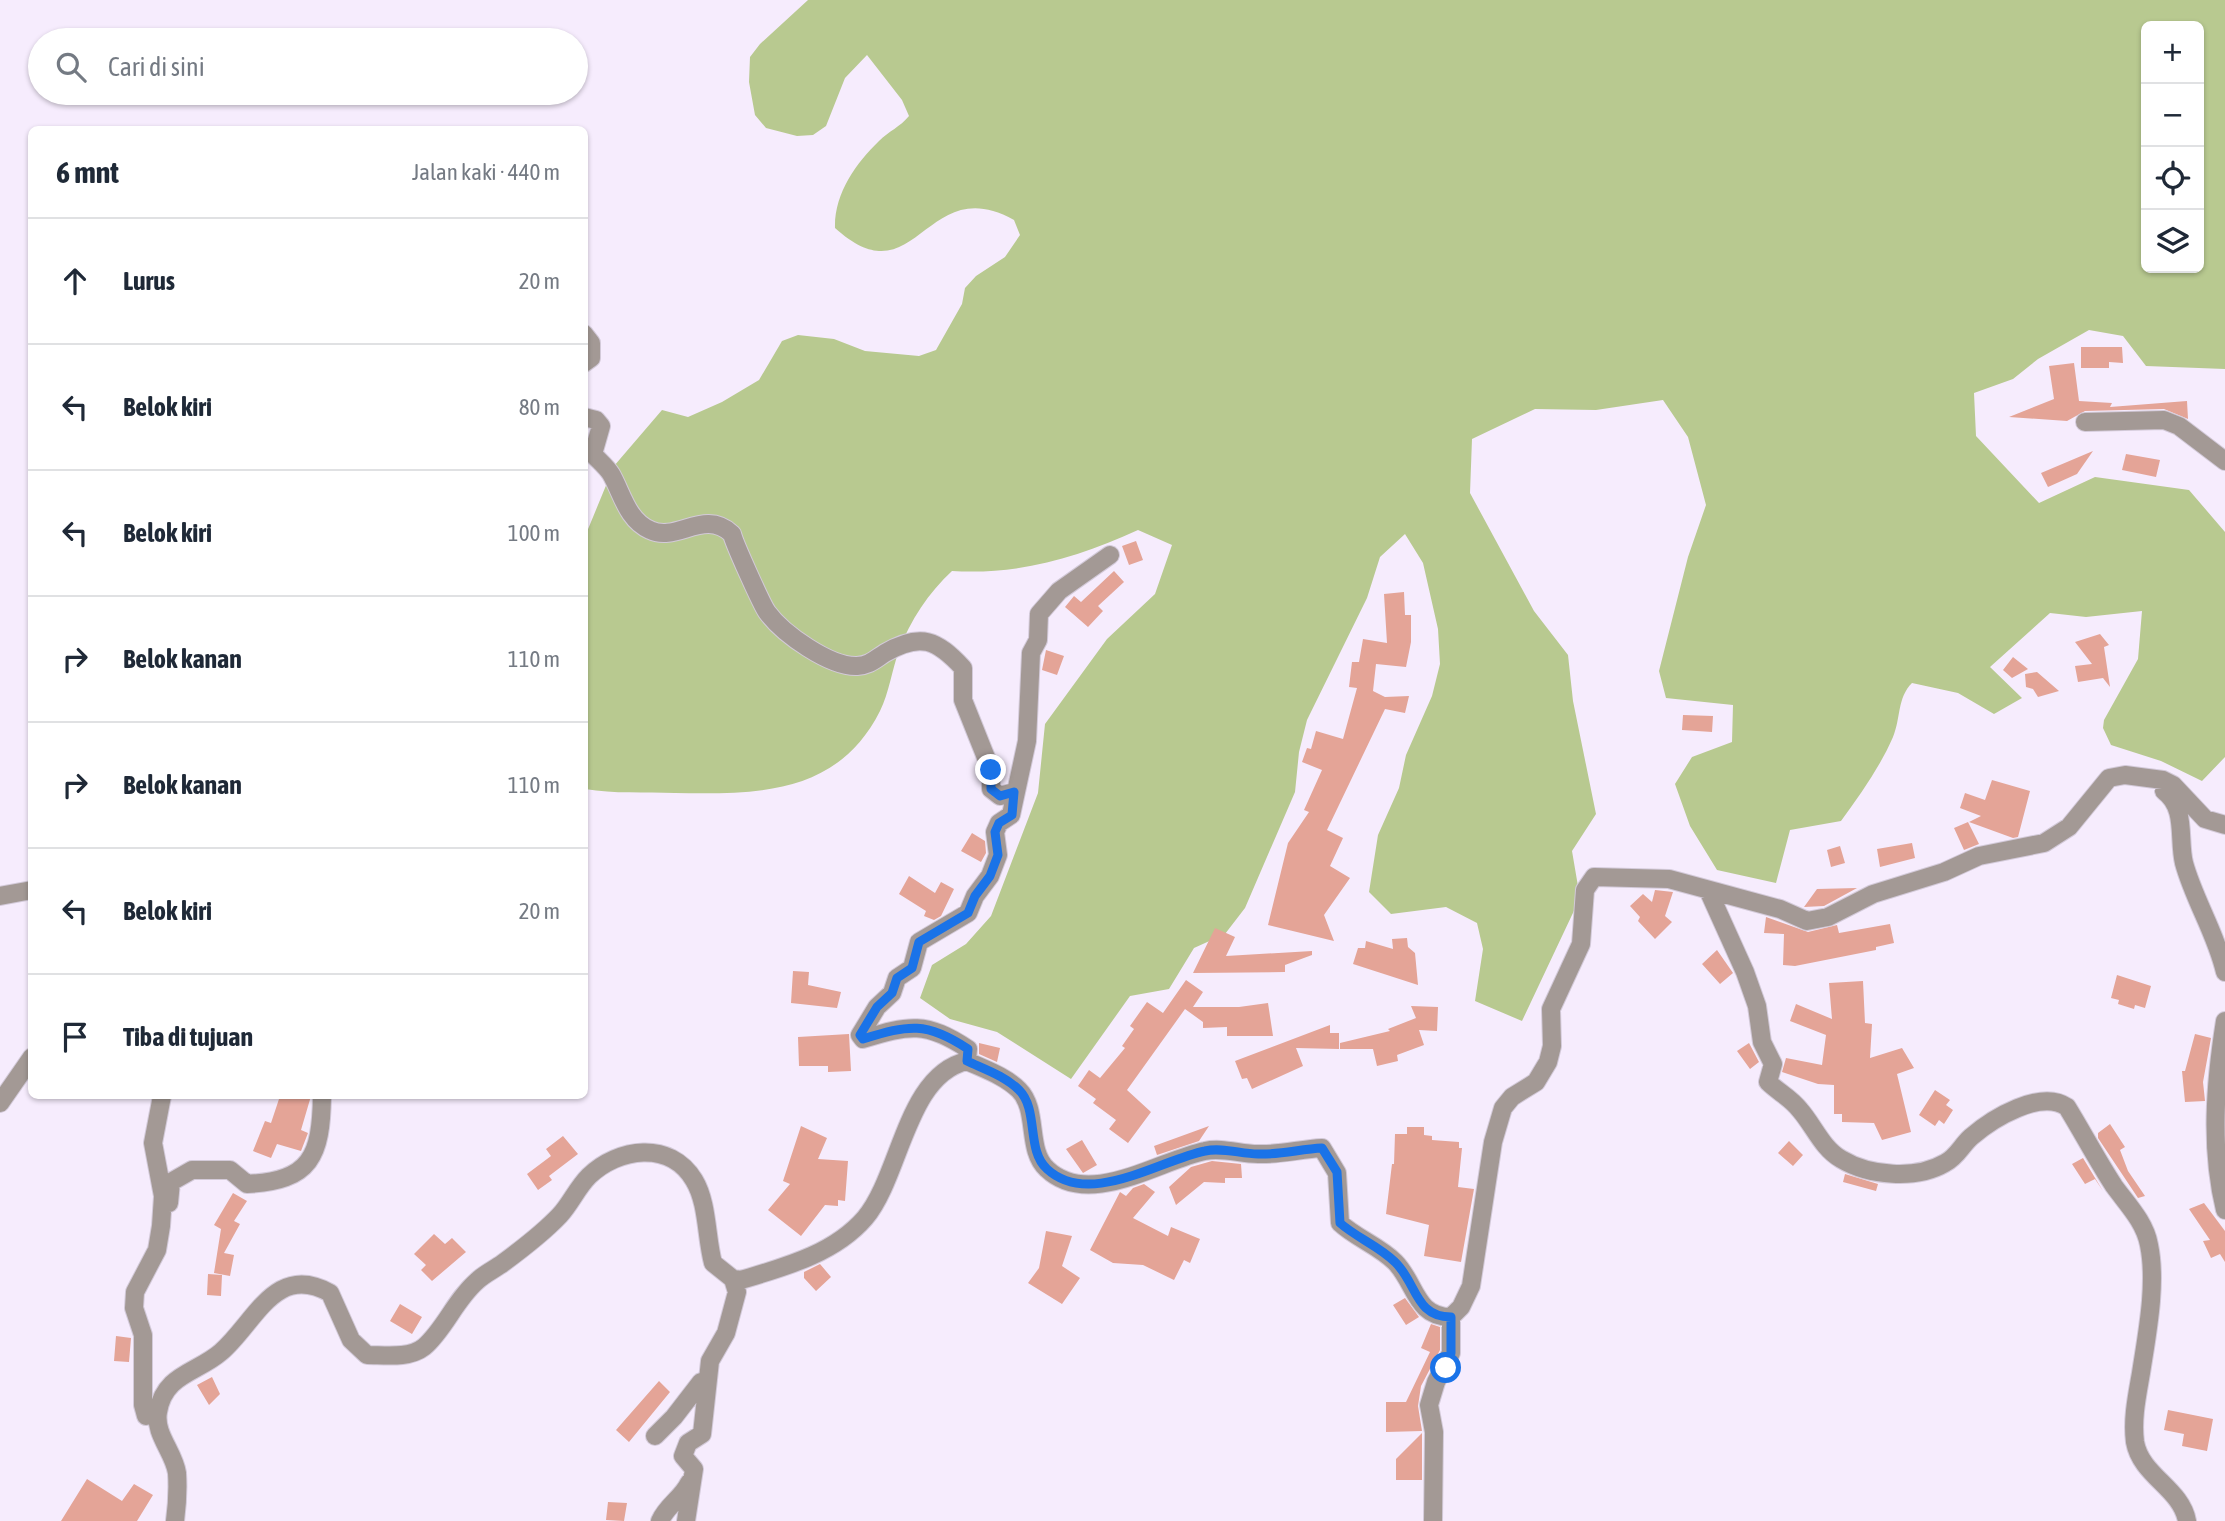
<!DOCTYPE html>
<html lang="id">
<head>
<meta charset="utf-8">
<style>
  :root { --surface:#fff; --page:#f2f2f3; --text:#1f2937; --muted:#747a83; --line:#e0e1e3 }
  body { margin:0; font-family:"Asap Condensed",sans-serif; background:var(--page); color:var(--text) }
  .controls { position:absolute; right:21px; top:21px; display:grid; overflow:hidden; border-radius:10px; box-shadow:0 2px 5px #0004 }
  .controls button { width:63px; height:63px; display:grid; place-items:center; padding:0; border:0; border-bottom:2px solid var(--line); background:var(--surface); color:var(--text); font:35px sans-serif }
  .stop { position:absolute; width:21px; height:21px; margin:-16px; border:5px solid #1a73e8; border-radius:50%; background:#fff }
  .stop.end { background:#1a73e8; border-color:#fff; box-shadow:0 2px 7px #0008 }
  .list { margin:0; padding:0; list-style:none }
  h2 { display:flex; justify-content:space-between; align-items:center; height:91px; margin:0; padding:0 28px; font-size:30px }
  h2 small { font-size:23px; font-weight:400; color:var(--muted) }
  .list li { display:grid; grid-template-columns:46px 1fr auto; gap:21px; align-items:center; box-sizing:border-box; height:126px; padding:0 28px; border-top:2px solid var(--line) }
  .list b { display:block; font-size:26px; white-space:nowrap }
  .list em { font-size:23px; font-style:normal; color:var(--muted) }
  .icon { flex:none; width:38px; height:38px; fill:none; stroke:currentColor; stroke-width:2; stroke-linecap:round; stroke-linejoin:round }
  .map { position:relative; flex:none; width:2225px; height:1521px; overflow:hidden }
  .search { position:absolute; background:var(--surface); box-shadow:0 2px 5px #0004; left:28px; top:28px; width:560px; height:77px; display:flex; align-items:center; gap:18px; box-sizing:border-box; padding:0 24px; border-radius:38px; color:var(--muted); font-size:26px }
  .panel { position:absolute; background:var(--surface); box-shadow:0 2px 5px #0004; left:28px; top:126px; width:560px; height:973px; border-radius:10px }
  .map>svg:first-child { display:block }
  .forest { fill:#b8c990; fill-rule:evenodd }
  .building { fill:#e4a497 }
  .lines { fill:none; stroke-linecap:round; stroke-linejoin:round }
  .minor-casing { stroke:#d3cad9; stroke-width:20 }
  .minor { stroke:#a39995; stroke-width:18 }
  .route { stroke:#1a73e8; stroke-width:9 }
</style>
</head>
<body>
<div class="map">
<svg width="2225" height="1521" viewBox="0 0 2225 1521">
  <rect width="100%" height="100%" fill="#f6ecfd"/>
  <path class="forest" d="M 808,0 L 2225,0 L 2225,369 L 2146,366 L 2123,336 L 2089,330 L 2038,359 L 2013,379 L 1974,393 L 1976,436 L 2039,503 L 2095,477 L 2189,490 L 2225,532 L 2225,757 L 2202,781 L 2161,761 L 2111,745 L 2103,728 L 2104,720 L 2138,659 L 2142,611 L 2086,617 L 2050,613 L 1990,667 L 2022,698 L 1994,714 L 1958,693 L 1912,683 C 1897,698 1901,718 1893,737 C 1880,767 1860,795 1841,821 L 1790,830 L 1776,883 L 1717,870 L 1690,826 L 1675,784 L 1692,757 L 1732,742 L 1733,705 L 1666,698 L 1659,671 L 1688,557 L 1706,505 L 1688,437 L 1663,400 L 1596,410 L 1535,409 L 1472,439 L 1470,493 L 1534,611 L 1568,655 L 1573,701 L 1596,814 L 1572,851 L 1580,898 L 1522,1021 L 1475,1001 L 1483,949 L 1477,923 L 1446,907 L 1391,914 L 1369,892 L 1378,835 L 1399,788 L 1406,755 L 1432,696 L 1440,664 L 1438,629 L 1423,563 L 1405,534 L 1380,557 L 1367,598 L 1307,720 L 1299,752 L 1295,792 L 1245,908 L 1225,934 L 1194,948 L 1169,989 L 1130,996 L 1071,1079 L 997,1032 L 950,1019 L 920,998 L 932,965 L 966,944 L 991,916 L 1038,793 L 1045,724 L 1107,639 L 1155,594 L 1172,545 L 1138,530 C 1077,558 1019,575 952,571 C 929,592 910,621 899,650 C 892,670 889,693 880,711 C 837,796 756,794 675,793 C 645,792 614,794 585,789 L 584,539 L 614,466 L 662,410 L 688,417 L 722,402 L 759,380 L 782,341 L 798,335 L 834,339 L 865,351 L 919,356 L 936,350 L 962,304 L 965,288 L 976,276 L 1005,257 L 1020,235 L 1014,220 C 924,170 917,302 835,228 C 834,194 856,163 879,141 C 889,131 900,127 909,116 L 902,100 L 867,55 L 845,78 L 826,126 L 813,135 L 797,136 L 766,128 L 755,115 L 749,82 L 750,57 L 760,44 ZM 2146,26 L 2199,26 L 2199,268 L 2146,268 Z"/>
  <path class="building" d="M 2081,347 L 2122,347 L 2123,363 L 2109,362 L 2109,368 L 2081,368 Z
    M 2074,363 L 2079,401 L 2112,403 L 2110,407 L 2187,401 L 2188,419 L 2164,409 L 2085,411 L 2067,421 L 2009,417 L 2054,399 L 2049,366 Z
    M 2093,451 L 2077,474 L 2048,487 L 2041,473 Z
    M 2126,454 L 2160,460 L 2156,477 L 2122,470 Z
    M 1136,541 L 1143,560 L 1129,565 L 1122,546 Z
    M 1114,571 L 1124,582 L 1098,606 L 1103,611 L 1088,627 L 1065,607 L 1074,596 L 1081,602 Z
    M 1404,592 L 1405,615 L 1411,615 L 1411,642 L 1406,667 L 1376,664 L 1373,691 L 1385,697 L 1409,696 L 1405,713 L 1385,709 L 1327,830 L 1343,838 L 1330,866 L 1350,878 L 1324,915 L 1334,941 L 1268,925 L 1288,843 L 1309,812 L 1304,810 L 1322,770 L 1302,762 L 1307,748 L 1311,749 L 1316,731 L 1343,739 L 1357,688 L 1349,687 L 1352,662 L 1359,662 L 1363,639 L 1387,643 L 1384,594 Z
    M 2100,634 L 2109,645 L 2104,647 L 2110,687 L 2103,678 L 2078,682 L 2075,666 L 2092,664 L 2075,642 Z
    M 1046,650 L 1064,656 L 1057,675 L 1042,670 Z
    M 2013,657 L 2028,669 L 2012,678 L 2003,670 Z
    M 2037,672 L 2059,691 L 2038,697 L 2033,689 L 2026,687 L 2025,674 Z
    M 1683,715 L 1713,716 L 1712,732 L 1682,730 Z
    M 1992,780 L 2030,791 L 2018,837 L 2013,838 L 1969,822 L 1981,816 L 1960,808 L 1965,793 L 1985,800 Z
    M 1968,822 L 1979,844 L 1964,850 L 1954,828 Z
    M 972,833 L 985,841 L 986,853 L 981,862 L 961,851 Z
    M 1912,843 L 1915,858 L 1880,867 L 1877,849 Z
    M 1840,846 L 1845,863 L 1831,867 L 1827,850 Z
    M 909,876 L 935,893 L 941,882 L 954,889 L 941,916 L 934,920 L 924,916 L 926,911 L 899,894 Z
    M 1857,888 L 1824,906 L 1804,907 L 1817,889 Z
    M 1655,890 L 1673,892 L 1665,916 L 1672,922 L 1655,939 L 1638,921 L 1640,917 L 1630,906 L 1643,894 L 1652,902 Z
    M 1766,917 L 1808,932 L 1837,925 L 1839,933 L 1890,924 L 1894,943 L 1876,947 L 1876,950 L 1795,966 L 1783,965 L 1784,934 L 1764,933 Z
    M 1215,928 L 1235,937 L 1226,956 L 1312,951 L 1312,955 L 1285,965 L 1285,972 L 1193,973 Z
    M 1407,938 L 1408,947 L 1415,953 L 1418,985 L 1353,964 L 1358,948 L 1365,948 L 1366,941 L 1393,949 L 1392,939 Z
    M 1717,950 L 1733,973 L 1720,984 L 1702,964 Z
    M 793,971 L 809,972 L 808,985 L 841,992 L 837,1008 L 791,1003 Z
    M 2117,975 L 2151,986 L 2145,1008 L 2135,1005 L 2134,1009 L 2118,1004 L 2119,1000 L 2111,998 Z
    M 1186,980 L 1203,992 L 1193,1007 L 1239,1007 L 1268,1003 L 1273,1036 L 1227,1036 L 1227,1027 L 1203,1028 L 1203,1022 L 1185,1009 L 1127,1090 L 1151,1112 L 1128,1143 L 1109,1129 L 1116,1120 L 1093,1103 L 1096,1099 L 1078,1086 L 1089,1070 L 1100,1078 L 1125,1048 L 1122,1046 L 1134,1029 L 1130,1026 L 1147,1002 L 1163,1013 Z
    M 1863,981 L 1865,1023 L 1872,1024 L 1870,1058 L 1902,1048 L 1914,1068 L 1897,1074 L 1911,1132 L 1882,1140 L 1874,1123 L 1842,1122 L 1842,1114 L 1834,1114 L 1834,1085 L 1818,1084 L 1782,1072 L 1786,1058 L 1822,1065 L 1826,1035 L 1790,1021 L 1796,1004 L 1832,1019 L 1829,983 Z
    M 1411,1006 L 1438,1007 L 1437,1031 L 1419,1030 L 1424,1045 L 1397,1055 L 1398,1061 L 1377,1066 L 1373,1049 L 1340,1049 L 1340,1043 L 1390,1031 L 1388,1029 L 1416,1018 Z
    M 1330,1025 L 1330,1033 L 1339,1033 L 1339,1049 L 1296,1048 L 1303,1066 L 1252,1089 L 1247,1078 L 1242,1079 L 1235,1061 Z
    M 849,1034 L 851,1071 L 828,1072 L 828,1066 L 799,1066 L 798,1037 Z
    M 2195,1034 L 2211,1038 L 2203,1082 L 2205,1101 L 2185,1102 L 2182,1071 L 2185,1071 Z
    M 979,1043 L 1000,1048 L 997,1062 L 979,1054 Z
    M 1749,1043 L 1759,1062 L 1750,1069 L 1737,1051 Z
    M 1935,1090 L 1950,1100 L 1946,1105 L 1953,1110 L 1944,1124 L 1939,1120 L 1935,1126 L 1919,1115 Z
    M 280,1096 L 311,1096 L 301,1130 L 308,1133 L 301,1151 L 277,1144 L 271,1158 L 253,1151 L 265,1121 L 271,1123 Z
    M 2110,1124 L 2125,1147 L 2120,1150 L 2128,1171 L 2145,1196 L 2138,1198 L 2098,1138 L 2098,1133 Z
    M 801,1126 L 827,1138 L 818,1159 L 848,1161 L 845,1201 L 838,1200 L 838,1206 L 825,1205 L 801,1236 L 768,1210 L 790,1184 L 783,1181 Z
    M 1209,1126 L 1199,1141 L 1157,1155 L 1154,1146 Z
    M 1407,1127 L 1424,1127 L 1424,1135 L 1432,1136 L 1432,1140 L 1459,1142 L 1459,1148 L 1462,1148 L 1458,1187 L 1474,1189 L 1461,1262 L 1424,1256 L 1429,1225 L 1386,1214 L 1392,1164 L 1394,1164 L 1395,1134 L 1407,1134 Z
    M 563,1136 L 578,1154 L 549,1176 L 552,1180 L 538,1190 L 527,1174 L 551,1156 L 546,1149 Z
    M 1082,1140 L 1097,1165 L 1083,1173 L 1066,1149 Z
    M 1789,1141 L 1803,1155 L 1793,1166 L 1778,1153 Z
    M 2083,1158 L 2103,1191 L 2095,1179 L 2085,1184 L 2072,1164 Z
    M 1212,1161 L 1241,1164 L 1242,1178 L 1225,1178 L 1225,1183 L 1204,1182 L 1176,1205 L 1169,1187 L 1191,1167 Z
    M 1845,1174 L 1878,1184 L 1876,1191 L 1843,1182 Z
    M 1144,1184 L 1155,1192 L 1133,1218 L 1168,1236 L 1171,1227 L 1200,1239 L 1190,1263 L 1184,1260 L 1174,1280 L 1143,1265 L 1113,1263 L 1090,1250 L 1120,1192 L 1126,1196 L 1133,1188 Z
    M 233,1193 L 247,1201 L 234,1221 L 240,1224 L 224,1253 L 234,1255 L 230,1276 L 214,1273 L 221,1229 L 214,1225 Z
    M 2204,1203 L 2225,1231 L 2225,1262 L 2220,1254 L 2211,1258 L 2203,1241 L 2210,1240 L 2189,1209 Z
    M 1046,1231 L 1072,1236 L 1062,1266 L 1080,1278 L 1062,1304 L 1028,1283 L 1039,1268 Z
    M 434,1234 L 445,1244 L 452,1238 L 466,1252 L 432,1281 L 421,1270 L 426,1265 L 414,1254 Z
    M 820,1264 L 831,1277 L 816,1291 L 804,1278 L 804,1272 Z
    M 208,1274 L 222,1275 L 221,1296 L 207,1295 Z
    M 1405,1298 L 1419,1317 L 1406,1325 L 1393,1305 Z
    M 400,1304 L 422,1317 L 412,1334 L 390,1321 Z
    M 1431,1324 L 1440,1327 L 1440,1350 L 1421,1386 L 1418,1406 L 1422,1431 L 1386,1432 L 1386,1402 L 1406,1402 L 1430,1352 L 1421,1348 Z
    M 116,1336 L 131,1338 L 129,1362 L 114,1361 Z
    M 212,1377 L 220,1394 L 209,1405 L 197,1385 Z
    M 659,1381 L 670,1392 L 629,1442 L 616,1430 Z
    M 2168,1410 L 2213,1419 L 2207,1451 L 2182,1446 L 2184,1434 L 2164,1430 Z
    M 1422,1433 L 1422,1480 L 1396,1480 L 1396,1459 Z
    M 87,1479 L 122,1501 L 134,1484 L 153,1495 L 137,1521 L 61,1521 Z
    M 608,1502 L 627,1503 L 624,1521 L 606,1520 Z"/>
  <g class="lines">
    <g class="minor-casing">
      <path id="minor" d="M 584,334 L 591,343 L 591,358 L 584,363
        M 584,417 L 596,420 L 601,426 L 593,454 C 598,460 606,466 611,474 C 622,493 627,520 650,530 C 677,543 704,508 732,534 C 734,543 762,605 767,612 C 783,634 830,667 857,666 C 870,665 874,660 885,653 C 921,632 937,640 963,668 L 963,700 L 991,770 L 991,789 L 1000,796 L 1014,792
        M 2085,422 L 2164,420 L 2179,426 L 2225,461
        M 2164,791 C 2187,808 2178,839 2184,863 C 2194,900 2216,933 2225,972
        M 1708,890 L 1745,972 L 1757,1006 L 1762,1042 L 1773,1064 L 1768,1082 C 1778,1092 1791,1098 1800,1110 C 1814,1126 1822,1148 1841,1159 C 1869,1176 1916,1180 1945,1163 C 1957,1157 1961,1146 1971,1137 C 1993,1118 2041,1089 2067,1107 C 2083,1133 2097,1160 2114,1186 C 2127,1204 2145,1222 2149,1245 C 2157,1284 2147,1334 2141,1373 C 2137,1396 2132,1419 2135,1442 C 2141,1476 2181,1488 2187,1521
        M 0,896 L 32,890
        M 2225,1021 C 2215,1084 2210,1148 2225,1210
        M 967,1061 L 968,1049 C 926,1021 909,1025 863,1039 L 860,1035 L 877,1007 L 892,993 L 897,978 L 912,968 L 919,942 L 968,913 L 975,896 L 990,876 L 998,855 L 995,832 L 999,823 L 1011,815 L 1027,741 L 1031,653 L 1038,640 L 1039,614 L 1059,591 L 1110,555
        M 0,1103 L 32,1057
        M 169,1203 L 171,1182 L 192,1170 L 230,1170 L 247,1184 C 311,1181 321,1156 322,1096
        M 157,1414 L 146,1416 L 143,1405 L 143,1335 L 134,1308 L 135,1292 L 157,1250 L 161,1226 L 163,1196 L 153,1143 L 162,1096
        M 655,1436 L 674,1417 L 701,1382 L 706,1381
        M 175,1521 C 177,1506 178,1488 177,1473 C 174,1452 154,1434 158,1412 C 164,1374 197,1373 221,1352 C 255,1323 275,1262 330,1293 L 351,1340 L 367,1355 C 384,1355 409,1359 424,1347 C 445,1329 455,1300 477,1281 C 484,1274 495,1269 503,1263 C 522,1249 544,1232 560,1215 C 571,1203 577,1188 589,1176 C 618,1148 670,1140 694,1180 C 708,1203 706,1237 713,1263 L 733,1279 L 741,1280 C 784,1267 834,1254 865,1218 C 901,1175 906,1075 967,1061 C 984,1069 1005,1076 1019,1090 C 1039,1110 1026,1150 1047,1169 C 1089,1209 1160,1160 1205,1151 C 1222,1147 1240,1154 1258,1154 C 1279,1155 1301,1149 1322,1148 L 1337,1173 L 1340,1223 C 1356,1238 1379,1246 1395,1262 C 1416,1283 1415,1317 1451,1317 L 1461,1307 L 1471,1286 L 1493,1142 L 1503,1108 L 1512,1097 L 1536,1082 L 1548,1062 L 1552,1046 L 1551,1009 L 1581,944 L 1585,890 L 1594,877 L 1669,879 L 1780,909 L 1807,921 L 1828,917 L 1873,894 L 1944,872 L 1979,856 L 2044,843 L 2069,827 L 2109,778 L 2125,775 L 2163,780 L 2173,785 L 2205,819 L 2225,825
        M 660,1521 C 667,1505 682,1498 689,1483
        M 686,1521 L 694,1469 L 683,1456 L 688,1443 L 702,1434 L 710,1361 L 726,1333 L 737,1292 L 733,1279
        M 1433,1521 L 1434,1432 L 1429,1405 L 1436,1382 L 1451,1353 L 1451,1317"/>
    </g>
    <use href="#minor" class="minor"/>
  </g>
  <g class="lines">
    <path class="route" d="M 991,770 L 991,789 L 1000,796 L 1014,792 L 1012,815 L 999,823 L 995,832 L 998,855 L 990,876 L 975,896 L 968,913 L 919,942 L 912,968 L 897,978 L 892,993 L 877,1007 L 860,1035 L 863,1039 C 909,1025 926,1021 968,1049 L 967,1061 C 984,1069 1005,1076 1019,1090 C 1039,1110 1026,1150 1047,1169 C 1089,1208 1160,1160 1205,1151 C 1222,1147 1241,1154 1258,1154 C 1279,1155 1301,1149 1322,1148 L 1337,1172 L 1340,1223 C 1357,1238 1379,1246 1395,1262 C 1417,1283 1415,1317 1451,1317 L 1451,1353 L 1446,1368"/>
  </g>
</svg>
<div class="controls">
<button>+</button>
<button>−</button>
<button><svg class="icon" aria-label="locate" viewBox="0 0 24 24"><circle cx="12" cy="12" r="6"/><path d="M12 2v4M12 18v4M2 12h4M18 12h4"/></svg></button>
<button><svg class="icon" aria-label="layers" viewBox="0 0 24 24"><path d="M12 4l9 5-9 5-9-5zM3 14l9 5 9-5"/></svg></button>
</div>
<div class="stop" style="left:1446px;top:1368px"></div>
<div class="stop end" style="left:991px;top:770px"></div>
<div class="search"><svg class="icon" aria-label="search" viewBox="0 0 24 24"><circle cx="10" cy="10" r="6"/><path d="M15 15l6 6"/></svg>Cari di sini</div>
<section class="panel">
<h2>6 mnt<small>Jalan kaki · 440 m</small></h2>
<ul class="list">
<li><svg class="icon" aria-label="ahead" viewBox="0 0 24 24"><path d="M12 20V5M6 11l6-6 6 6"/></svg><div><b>Lurus</b></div><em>20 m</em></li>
<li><svg class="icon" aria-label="left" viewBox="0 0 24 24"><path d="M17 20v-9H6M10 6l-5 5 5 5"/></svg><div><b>Belok kiri</b></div><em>80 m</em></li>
<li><svg class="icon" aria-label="left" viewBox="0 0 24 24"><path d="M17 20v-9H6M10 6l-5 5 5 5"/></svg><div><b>Belok kiri</b></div><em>100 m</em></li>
<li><svg class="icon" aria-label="right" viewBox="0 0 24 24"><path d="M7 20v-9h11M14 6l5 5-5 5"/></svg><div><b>Belok kanan</b></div><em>110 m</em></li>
<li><svg class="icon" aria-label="right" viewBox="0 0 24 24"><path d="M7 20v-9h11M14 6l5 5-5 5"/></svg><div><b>Belok kanan</b></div><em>110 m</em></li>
<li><svg class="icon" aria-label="left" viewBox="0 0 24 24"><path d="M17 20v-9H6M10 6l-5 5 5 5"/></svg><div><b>Belok kiri</b></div><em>20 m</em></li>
<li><svg class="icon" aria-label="arrive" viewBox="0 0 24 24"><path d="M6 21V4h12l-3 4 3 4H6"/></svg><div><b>Tiba di tujuan</b></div></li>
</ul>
</section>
</div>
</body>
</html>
